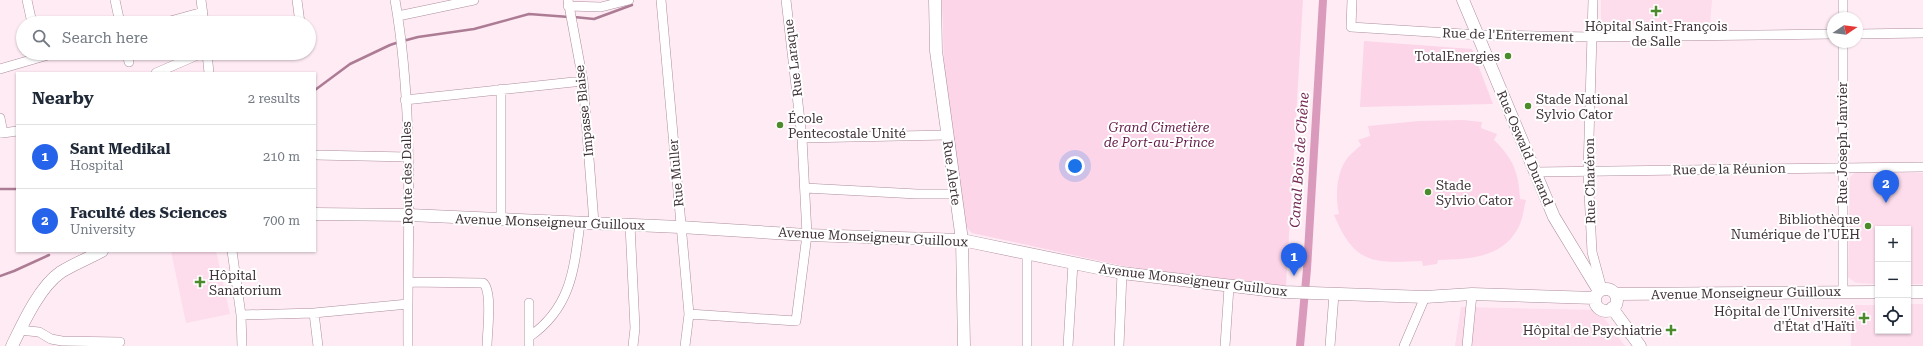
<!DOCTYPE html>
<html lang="en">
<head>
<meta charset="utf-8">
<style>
  :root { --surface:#fff; --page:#f6f6f7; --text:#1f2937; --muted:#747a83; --line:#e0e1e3; --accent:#2563eb }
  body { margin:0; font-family:"Roboto Serif",serif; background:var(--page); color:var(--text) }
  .controls { position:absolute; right:12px; bottom:12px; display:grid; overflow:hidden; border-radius:0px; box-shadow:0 1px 3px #0004 }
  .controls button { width:36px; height:36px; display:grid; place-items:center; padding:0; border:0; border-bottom:1px solid var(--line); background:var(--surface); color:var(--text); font:20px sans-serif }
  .compass { position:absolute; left:1827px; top:12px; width:36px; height:36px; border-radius:50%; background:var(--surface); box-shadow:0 1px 3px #0004; rotate:77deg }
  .you { position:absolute; left:1075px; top:166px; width:14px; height:14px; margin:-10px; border:3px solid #fff; border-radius:50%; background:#1a73e8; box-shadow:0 0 0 6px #1a73e833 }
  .badge { display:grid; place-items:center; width:26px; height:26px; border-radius:50%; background:var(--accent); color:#fff; font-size:13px; font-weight:700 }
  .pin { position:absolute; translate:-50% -33px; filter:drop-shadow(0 1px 2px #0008) }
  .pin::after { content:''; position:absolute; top:21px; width:14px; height:12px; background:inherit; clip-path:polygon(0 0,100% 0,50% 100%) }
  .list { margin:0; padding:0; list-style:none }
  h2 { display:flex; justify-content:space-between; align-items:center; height:52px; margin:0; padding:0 16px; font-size:17px }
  h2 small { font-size:13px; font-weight:400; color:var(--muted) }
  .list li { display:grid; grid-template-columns:26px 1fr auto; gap:12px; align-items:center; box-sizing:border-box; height:64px; padding:0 16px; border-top:1px solid var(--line) }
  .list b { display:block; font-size:15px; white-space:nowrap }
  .list p { margin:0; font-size:13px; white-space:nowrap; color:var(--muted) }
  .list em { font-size:13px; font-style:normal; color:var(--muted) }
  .icon { flex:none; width:22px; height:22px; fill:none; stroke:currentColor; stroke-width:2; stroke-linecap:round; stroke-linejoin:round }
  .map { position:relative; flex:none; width:1923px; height:346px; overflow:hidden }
  .search { position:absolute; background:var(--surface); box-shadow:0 1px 3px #0004; left:16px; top:16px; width:300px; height:44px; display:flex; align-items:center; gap:10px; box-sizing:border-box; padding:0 14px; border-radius:22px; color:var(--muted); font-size:15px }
  .panel { position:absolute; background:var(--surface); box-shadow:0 1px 3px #0004; left:16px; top:72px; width:300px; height:180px; border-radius:0px }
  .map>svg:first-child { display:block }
  .built { fill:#fddcec }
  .green { fill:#fcd5e8 }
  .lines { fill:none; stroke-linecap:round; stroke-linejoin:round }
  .stream { stroke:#ac7b94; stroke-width:2.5 }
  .canal { stroke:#da9abb; stroke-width:8 }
  .street-casing { stroke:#ad8e9d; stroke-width:10 }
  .secondary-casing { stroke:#ad8e9d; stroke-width:13 }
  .street { stroke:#fff; stroke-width:9 }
  .secondary { stroke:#fff; stroke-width:12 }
  .poi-dot { fill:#4c8b2c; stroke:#fff; stroke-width:1.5 }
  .labels { text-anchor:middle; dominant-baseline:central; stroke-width:4; stroke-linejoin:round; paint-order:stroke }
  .poi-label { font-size:13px; fill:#403339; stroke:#fff; text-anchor:end }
  .street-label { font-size:13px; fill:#403339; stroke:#fff }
  .park-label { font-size:13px; font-style:italic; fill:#651b49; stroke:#fff }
  .water-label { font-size:14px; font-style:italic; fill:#732854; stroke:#fff }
</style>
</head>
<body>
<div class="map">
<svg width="1923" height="346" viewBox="0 0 1923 346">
  <rect width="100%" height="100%" fill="#ffebf4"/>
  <path class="built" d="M 1601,0 L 1712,0 L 1710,24 L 1603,24 L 1601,22 Z
    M 1856,172 L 1923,173 L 1923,284 L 1908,284 L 1908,229 L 1878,229 L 1878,284 L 1856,283 L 1848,277 L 1850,177 Z
    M 171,251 L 216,251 L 230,314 L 186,323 Z
    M 1908,304 L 1923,304 L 1923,346 L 1851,346 L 1850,305 L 1878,305 L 1878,331 L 1908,331 Z
    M 1461,307 L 1598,310 L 1625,346 L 1455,346 Z"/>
  <path class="green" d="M 942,0 L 1303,0 L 1286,286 L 1165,272 L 1123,266 L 972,233 L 964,225 L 944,68 Z
    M 1364,41 L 1472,49 L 1493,104 L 1360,107 Z
    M 1463,120 L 1482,122 L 1481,128 L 1497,134 L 1494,140 C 1513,158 1519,173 1520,199 L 1526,200 C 1524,207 1523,217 1520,224 C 1505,258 1470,259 1438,260 L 1437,264 L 1423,266 L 1422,261 C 1373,263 1355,265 1334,215 L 1339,214 C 1335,196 1336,171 1349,156 C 1353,152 1357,149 1361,145 L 1358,140 L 1370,136 L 1368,126 L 1419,121 Z"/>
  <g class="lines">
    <path class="stream" d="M 574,17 L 594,19 L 632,5
      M 403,41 L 418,37 L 474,29 L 529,14 L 569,17
      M 315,90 L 350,64 L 390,45 L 399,42
      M 0,189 L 17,189
      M 0,276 L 14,271 L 49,255"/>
    <path class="canal" d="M 1300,346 L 1307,269 L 1323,0"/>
    <g class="street-casing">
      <path id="street" d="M 27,0 L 32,23
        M 115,0 L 120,23
        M 201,0 L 204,23
        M 297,0 L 300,23
        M 395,0 C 415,114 407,231 408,346
        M 568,0 L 583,81 L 594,223
        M 661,0 L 689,314 L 685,346
        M 1352,0 L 1351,27 L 1479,35 L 1592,37 L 1833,34
        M 1593,0 L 1588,172 L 1592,252 L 1602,289
        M 568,6 L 601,7 L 629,0
        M 398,16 L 474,0
        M 1843,18 L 1843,0
        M 163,23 L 203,12
        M 1857,34 L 1923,33
        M 1843,42 L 1843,291
        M 127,53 L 129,62
        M 207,53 L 209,73
        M 0,69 L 55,53
        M 156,73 L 202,53
        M 405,100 L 583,81
        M 0,118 L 3,133 L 17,131
        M 802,138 L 947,135
        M 315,155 L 408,157
        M 1535,172 L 1923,167
        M 805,188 L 917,194 L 955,194
        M 501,220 L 501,89
        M 630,225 L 635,328 L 633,346
        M 232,251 L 241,315 L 242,346
        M 408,282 L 483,283 C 493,291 487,333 487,346
        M 529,303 L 529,346
        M 314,313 L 318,346
        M 689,314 L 796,321 L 807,235 L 802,138 L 786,0
        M 241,315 L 314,313 L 408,304
        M 19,330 L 39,332 L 51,339 L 62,341 L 120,342
        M 529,337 C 571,308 574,270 580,223
        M 1027,346 L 1027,253
        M 1068,346 L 1073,263
        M 1119,346 L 1122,273
        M 1225,346 L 1229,287
        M 1330,346 L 1334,294
        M 1404,346 L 1425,297
        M 1467,346 L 1472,294"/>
    </g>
    <g class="secondary-casing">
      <path id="secondary" d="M 935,0 L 936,51 L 962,240 L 964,346
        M 1463,0 L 1554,217 L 1599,291
        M 315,214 L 409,215 L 680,227 L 807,235 L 962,240 L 1122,273 L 1284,292 L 1425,297 L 1472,294 L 1595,298
        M1595 300a11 11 0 1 1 22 0a11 11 0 1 1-22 0Z
        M 1908,292 L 1923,292
        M 1615,294 L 1878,292
        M 1612,308 L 1640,346
        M 12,346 C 23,323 40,286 61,272 C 74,264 89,258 102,251"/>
    </g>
    <use href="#street" class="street"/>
    <use href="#secondary" class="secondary"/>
  </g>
  <g class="poi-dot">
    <path d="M1654 5h4v4h4v4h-4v4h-4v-4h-4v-4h4z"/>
    <circle cx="1508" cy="56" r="4"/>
    <circle cx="1528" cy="106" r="4"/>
    <circle cx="780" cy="125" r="4"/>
    <circle cx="1428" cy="192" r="4"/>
    <circle cx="1868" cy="226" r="4"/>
    <path d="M198 276h4v4h4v4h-4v4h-4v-4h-4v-4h4z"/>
    <path d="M1862 312h4v4h4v4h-4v4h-4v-4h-4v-4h4z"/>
    <path d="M1669 324h4v4h4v4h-4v4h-4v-4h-4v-4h4z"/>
  </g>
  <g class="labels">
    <g class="poi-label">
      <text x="1656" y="26" text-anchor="middle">Hôpital Saint-François<tspan x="1656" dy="15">de Salle</tspan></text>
      <text x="1500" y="56">TotalEnergies</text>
      <text x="1536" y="99" text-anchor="start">Stade National<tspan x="1536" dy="15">Sylvio Cator</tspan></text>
      <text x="788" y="118" text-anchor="start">École<tspan x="788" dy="15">Pentecostale Unité</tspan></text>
      <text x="1436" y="185" text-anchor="start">Stade<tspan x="1436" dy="15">Sylvio Cator</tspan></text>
      <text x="1860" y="219">Bibliothèque<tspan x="1860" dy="15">Numérique de l'UEH</tspan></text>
      <text x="209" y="275" text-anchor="start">Hôpital<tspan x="209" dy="15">Sanatorium</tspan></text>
      <text x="1855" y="311">Hôpital de l'Université<tspan x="1855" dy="15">d'État d'Haïti</tspan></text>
      <text x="1662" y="330">Hôpital de Psychiatrie</text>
    </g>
    <g class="street-label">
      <text transform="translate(1508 35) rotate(2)">Rue de l'Enterrement</text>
      <text transform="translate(793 58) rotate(-97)">Rue Laraque</text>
      <text transform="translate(584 111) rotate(-96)">Impasse Blaise</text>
      <text transform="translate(1842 143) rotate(-90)">Rue Joseph Janvier</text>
      <text transform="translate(1525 148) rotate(67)">Rue Oswald Durand</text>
      <text transform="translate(1729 169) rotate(-1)">Rue de la Réunion</text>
      <text transform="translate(407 173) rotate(-91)">Route des Dalles</text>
      <text transform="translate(676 173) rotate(-95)">Rue Muller</text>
      <text transform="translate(952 173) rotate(82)">Rue Alerte</text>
      <text transform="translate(1590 181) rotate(-91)">Rue Charéron</text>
      <text transform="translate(550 222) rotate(2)">Avenue Monseigneur Guilloux</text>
      <text transform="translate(873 237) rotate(3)">Avenue Monseigneur Guilloux</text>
      <text transform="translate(1193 280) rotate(7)">Avenue Monseigneur Guilloux</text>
      <text transform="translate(1746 293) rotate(-1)">Avenue Monseigneur Guilloux</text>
    </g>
    <g class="park-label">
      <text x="1159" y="127">Grand Cimetière<tspan x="1159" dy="15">de Port-au-Prince</tspan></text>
    </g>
    <g class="water-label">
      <text transform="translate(1299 160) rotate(-86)">Canal Bois de Chêne</text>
    </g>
  </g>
</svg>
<div class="controls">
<button>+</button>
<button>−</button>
<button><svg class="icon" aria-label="locate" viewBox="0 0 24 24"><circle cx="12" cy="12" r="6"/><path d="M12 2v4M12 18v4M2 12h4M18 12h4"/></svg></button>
</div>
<svg class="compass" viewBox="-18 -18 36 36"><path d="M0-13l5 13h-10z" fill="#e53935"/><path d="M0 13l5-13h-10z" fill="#747a83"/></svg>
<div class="you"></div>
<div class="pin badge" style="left:1294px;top:276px">1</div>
<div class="pin badge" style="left:1886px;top:203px">2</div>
<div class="search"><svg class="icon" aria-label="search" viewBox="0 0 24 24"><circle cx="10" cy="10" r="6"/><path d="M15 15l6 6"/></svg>Search here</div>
<section class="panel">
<h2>Nearby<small>2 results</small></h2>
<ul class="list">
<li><span class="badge">1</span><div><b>Sant Medikal</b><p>Hospital</p></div><em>210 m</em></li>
<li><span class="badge">2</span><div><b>Faculté des Sciences</b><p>University</p></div><em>700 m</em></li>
</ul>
</section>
</div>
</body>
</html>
